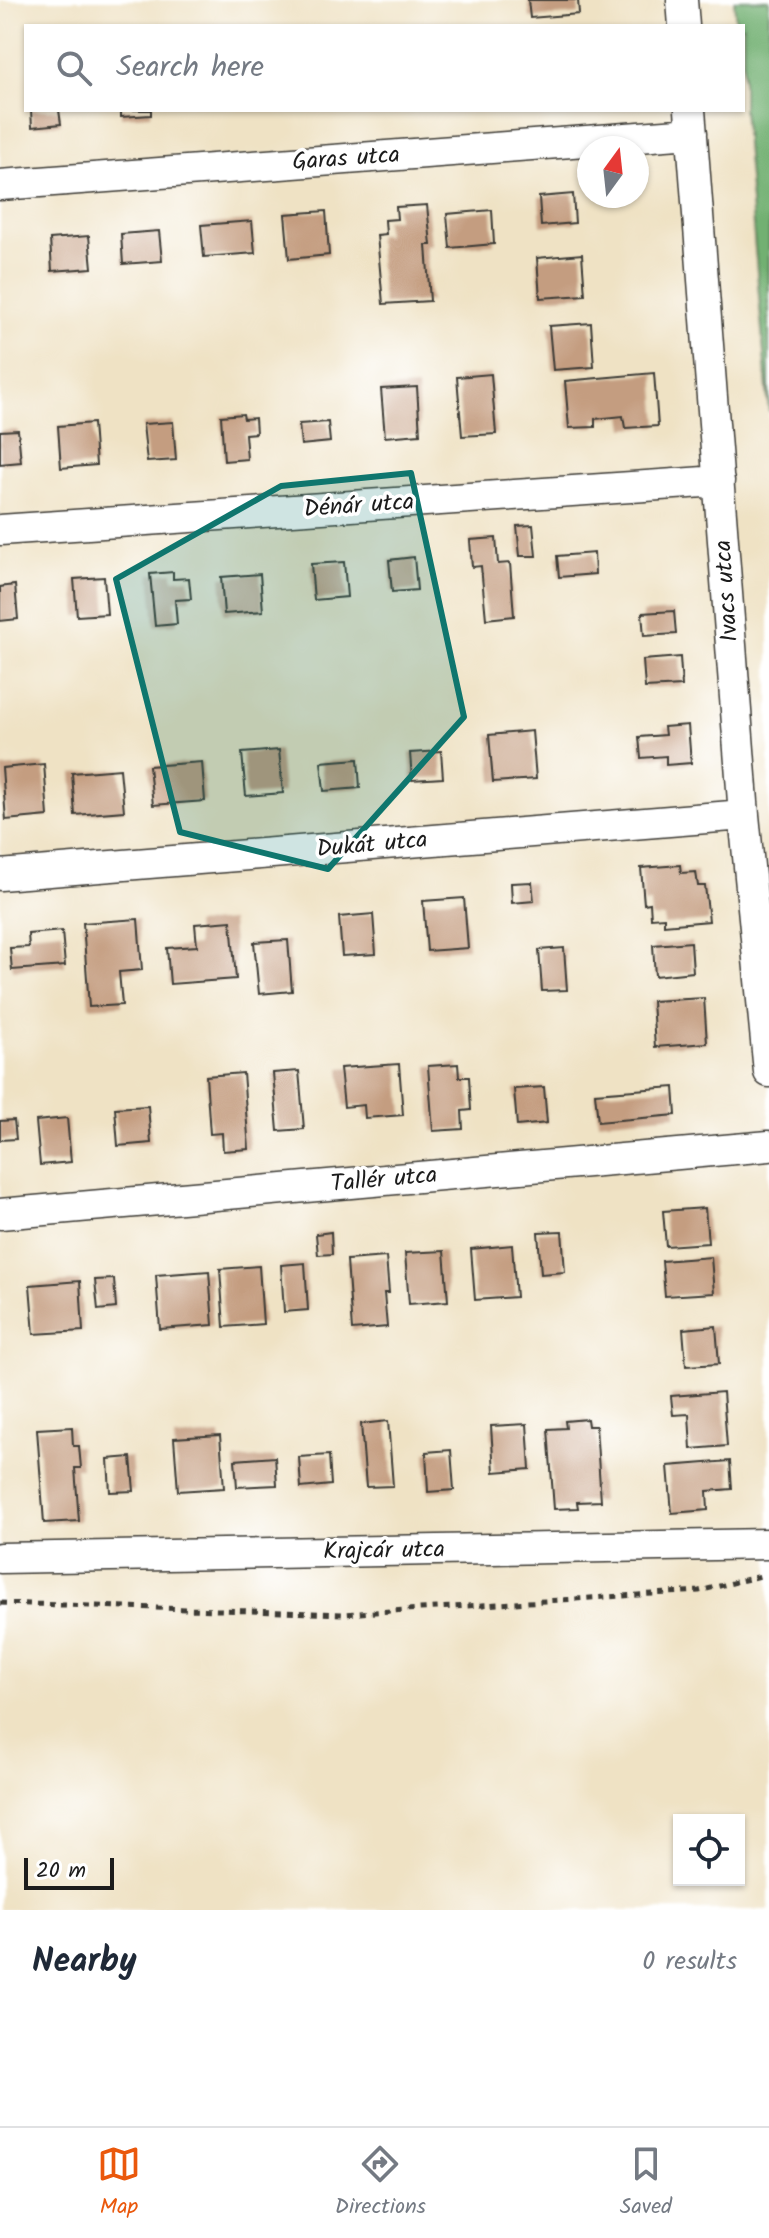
<!DOCTYPE html>
<html lang="en">
<head>
<meta charset="utf-8">
<style>
  :root { --surface:#fff; --page:#f6f6f7; --text:#1f2937; --muted:#747a83; --line:#e0e1e3; --accent:#ea580c }
  body { margin:0; font-family:Kalam,sans-serif; background:var(--page); color:var(--text) }
  .controls { position:absolute; right:24px; bottom:24px; display:grid; overflow:hidden; border-radius:0px; box-shadow:0 2px 6px #0004 }
  .controls button { width:72px; height:72px; display:grid; place-items:center; padding:0; border:0; border-bottom:2px solid var(--line); background:var(--surface); color:var(--text); font:40px sans-serif }
  .compass { position:absolute; left:577px; top:136px; width:72px; height:72px; border-radius:50%; background:var(--surface); box-shadow:0 2px 6px #0004; rotate:15deg }
  .scale { position:absolute; left:24px; bottom:20px; width:90px; box-sizing:border-box; padding-left:8px; border:4px solid #1c1c1c; border-top:0; font-size:22px; line-height:28px; white-space:nowrap; color:#1c1c1c; -webkit-text-stroke:6px #fff; paint-order:stroke }
  .list { margin:0; padding:0; list-style:none }
  h2 { display:flex; justify-content:space-between; align-items:center; height:104px; margin:0; padding:0 32px; font-size:34px }
  h2 small { font-size:26px; font-weight:400; color:var(--muted) }
  .icon { flex:none; width:44px; height:44px; fill:none; stroke:currentColor; stroke-width:2; stroke-linecap:round; stroke-linejoin:round }
  .map { position:relative; flex:none; width:769px; height:1910px; overflow:hidden }
  .search { position:absolute; background:var(--surface); box-shadow:0 2px 6px #0004; left:24px; right:24px; top:24px; height:88px; display:flex; align-items:center; gap:20px; box-sizing:border-box; padding:0 28px; border-radius:0px; color:var(--muted); font-size:30px }
  .sheet { height:216px; background:var(--surface) }
  nav { display:flex; justify-content:space-around; align-items:center; box-sizing:border-box; height:112px; border-top:2px solid var(--line); background:var(--surface); font-size:22px; color:var(--muted) }
  nav a { display:grid; justify-items:center; gap:4px }
  nav .on { color:var(--accent) }
  .map>svg:first-child { display:block }
  .forest { fill:#72b072; stroke:#476647; stroke-width:2 }
  .building { fill:#c49d80 }
  .lines { fill:none; stroke-linecap:round; stroke-linejoin:round }
  .minor-casing { stroke:#3c3a35; stroke-width:33 }
  .path { stroke:#3c3a35; stroke-width:5; stroke-dasharray:6 6; stroke-linecap:butt }
  .minor { stroke:#fff; stroke-width:30 }
  .marked { fill:#0f766e; fill-opacity:0.2; stroke:#0f766e; stroke-width:6; stroke-linejoin:round }
  .labels { text-anchor:middle; dominant-baseline:central; stroke-width:7; stroke-linejoin:round; paint-order:stroke }
  .street-label { font-size:24px; fill:#1c1c1c; stroke:#fff }
</style>
</head>
<body>
<div class="map">
<svg width="769" height="1910" viewBox="0 0 769 1910">
  <rect width="100%" height="100%" fill="#fff"/>
  <filter id="ink" filterUnits="userSpaceOnUse"><feTurbulence type="fractalNoise" baseFrequency=".0125" numOctaves="2"/><feDisplacementMap in="SourceGraphic" scale="16" xChannelSelector="R" yChannelSelector="G"/><feConvolveMatrix kernelMatrix="1 2 1 2 8 2 1 2 1" color-interpolation-filters="sRGB"/></filter>
  <filter id="wash" filterUnits="userSpaceOnUse"><feTurbulence type="fractalNoise" baseFrequency=".006" numOctaves="4" result="noise"/><feDisplacementMap in="SourceGraphic" scale="32" xChannelSelector="R" yChannelSelector="G"/><feGaussianBlur stdDeviation="1.8" result="paint"/><feColorMatrix in="noise" values="0 0 0 0 0 0 0 0 0 0 0 0 0 0 0 0 0 1.4 0 .05"/><feComposite in="paint" operator="in"/></filter>
  <g filter="url(#wash)">
    <rect width="100%" height="100%" fill="#efe2c4"/>
    <path class="forest" d="M 734,0 L 769,0 L 769,412 L 743,109 L 743,26 L 736,26 Z"/>
    <g id="blocks">
      <path class="building" d="M 528,0 L 578,0 L 579,14 L 530,18 Z
        M 31,110 L 59,110 L 61,124 L 32,127 Z
        M 121,110 L 151,110 L 151,115 L 121,117 Z
        M 573,194 L 575,223 L 541,226 L 539,197 Z
        M 427,205 L 431,245 L 426,245 L 430,301 L 383,304 L 377,235 L 386,234 L 385,220 L 397,219 L 396,207 Z
        M 492,210 L 494,244 L 450,248 L 447,214 Z
        M 326,211 L 329,255 L 289,259 L 285,214 Z
        M 252,221 L 255,253 L 204,257 L 201,225 Z
        M 159,231 L 162,261 L 123,264 L 121,234 Z
        M 89,236 L 92,268 L 52,271 L 50,239 Z
        M 582,254 L 585,295 L 540,298 L 537,258 Z
        M 591,323 L 594,367 L 553,370 L 549,326 Z
        M 654,373 L 658,426 L 625,428 L 623,416 L 595,419 L 595,427 L 569,428 L 565,381 Z
        M 491,374 L 496,434 L 462,436 L 457,377 Z
        M 417,387 L 420,434 L 385,437 L 381,389 Z
        M 243,414 L 244,419 L 255,418 L 256,433 L 245,434 L 247,459 L 224,461 L 221,416 Z
        M 173,422 L 176,460 L 147,462 L 143,424 Z
        M 328,422 L 330,442 L 301,445 L 299,424 Z
        M 93,423 L 96,465 L 61,468 L 58,426 Z
        M 18,430 L 21,462 L 0,464 L 0,431 Z
        M 533,525 L 536,556 L 520,556 L 517,526 Z
        M 496,538 L 498,564 L 510,563 L 514,616 L 486,619 L 481,566 L 472,567 L 470,540 Z
        M 594,553 L 595,574 L 559,577 L 557,556 Z
        M 414,557 L 417,590 L 392,592 L 389,560 Z
        M 344,562 L 347,597 L 314,600 L 311,564 Z
        M 173,572 L 173,579 L 189,578 L 191,599 L 175,600 L 177,624 L 155,626 L 150,574 Z
        M 260,574 L 263,611 L 224,614 L 221,577 Z
        M 104,577 L 107,614 L 77,616 L 74,579 Z
        M 15,585 L 18,619 L 0,621 L 0,587 Z
        M 674,611 L 676,634 L 644,636 L 642,613 Z
        M 680,657 L 682,686 L 645,688 L 643,660 Z
        M 688,725 L 691,763 L 666,765 L 666,756 L 641,758 L 639,737 L 665,735 L 664,727 Z
        M 532,731 L 536,779 L 493,782 L 489,735 Z
        M 279,750 L 283,793 L 246,796 L 242,753 Z
        M 441,751 L 443,778 L 412,780 L 410,753 Z
        M 358,759 L 360,788 L 324,791 L 321,762 Z
        M 202,762 L 205,801 L 153,805 L 149,766 Z
        M 44,764 L 48,816 L 6,820 L 2,768 Z
        M 120,769 L 124,811 L 75,815 L 72,773 Z
        M 680,865 L 681,873 L 696,872 L 698,886 L 705,886 L 709,921 L 664,925 L 664,917 L 651,918 L 650,903 L 644,904 L 641,868 Z
        M 532,882 L 534,901 L 512,903 L 511,883 Z
        M 464,898 L 468,948 L 427,951 L 423,901 Z
        M 373,914 L 376,954 L 342,956 L 339,917 Z
        M 138,919 L 142,970 L 119,972 L 122,1005 L 89,1007 L 83,923 Z
        M 231,921 L 236,979 L 170,984 L 167,948 L 197,946 L 195,924 Z
        M 62,931 L 65,966 L 12,970 L 10,948 L 29,947 L 28,934 Z
        M 288,940 L 292,991 L 259,994 L 254,942 Z
        M 691,942 L 693,972 L 655,976 L 653,945 Z
        M 564,948 L 567,990 L 542,991 L 539,950 Z
        M 704,998 L 707,1043 L 655,1047 L 652,1001 Z
        M 399,1064 L 403,1115 L 365,1118 L 364,1105 L 344,1107 L 340,1068 Z
        M 458,1064 L 459,1077 L 469,1077 L 471,1110 L 462,1111 L 463,1129 L 433,1131 L 428,1066 Z
        M 299,1071 L 304,1129 L 278,1131 L 273,1073 Z
        M 243,1073 L 249,1149 L 223,1151 L 222,1133 L 210,1134 L 206,1076 Z
        M 544,1087 L 547,1123 L 517,1126 L 514,1089 Z
        M 674,1087 L 676,1115 L 598,1122 L 595,1093 Z
        M 148,1106 L 151,1143 L 118,1146 L 115,1108 Z
        M 67,1118 L 71,1162 L 40,1165 L 36,1121 Z
        M 14,1120 L 16,1139 L 0,1140 L 0,1121 Z
        M 705,1208 L 708,1243 L 666,1246 L 663,1211 Z
        M 562,1231 L 565,1272 L 541,1274 L 538,1232 Z
        M 331,1232 L 332,1254 L 318,1255 L 316,1234 Z
        M 512,1245 L 516,1297 L 475,1300 L 471,1249 Z
        M 444,1251 L 448,1301 L 409,1304 L 405,1253 Z
        M 386,1257 L 389,1293 L 384,1293 L 387,1327 L 352,1330 L 347,1260 Z
        M 711,1257 L 714,1293 L 665,1296 L 662,1261 Z
        M 305,1263 L 308,1310 L 284,1312 L 281,1265 Z
        M 259,1266 L 263,1324 L 224,1327 L 220,1269 Z
        M 209,1271 L 213,1325 L 160,1329 L 156,1275 Z
        M 114,1279 L 116,1308 L 98,1310 L 95,1280 Z
        M 80,1281 L 83,1331 L 34,1334 L 30,1285 Z
        M 716,1326 L 719,1364 L 686,1366 L 683,1329 Z
        M 723,1392 L 727,1446 L 691,1449 L 689,1414 L 673,1415 L 671,1396 Z
        M 587,1419 L 588,1426 L 596,1426 L 601,1501 L 577,1502 L 578,1508 L 554,1509 L 548,1429 L 566,1428 L 565,1421 Z
        M 388,1421 L 393,1486 L 366,1487 L 361,1424 Z
        M 527,1424 L 530,1469 L 494,1472 L 491,1426 Z
        M 72,1427 L 73,1446 L 79,1446 L 81,1468 L 75,1468 L 79,1521 L 44,1523 L 37,1429 Z
        M 220,1435 L 224,1488 L 178,1491 L 174,1438 Z
        M 451,1450 L 454,1490 L 428,1492 L 426,1452 Z
        M 329,1455 L 331,1485 L 301,1488 L 299,1457 Z
        M 131,1457 L 134,1491 L 110,1492 L 108,1459 Z
        M 275,1457 L 277,1485 L 237,1487 L 235,1460 Z
        M 730,1461 L 732,1489 L 707,1491 L 708,1510 L 672,1513 L 668,1466 Z"/>
    </g>
  </g>
  <g filter="url(#ink)">
    <use href="#blocks" fill-opacity="0" stroke="#3c3a35" stroke-width="2"/>
    <g class="lines">
      <g class="minor-casing">
        <path id="minor" d="M 682,0 L 684,26
          M 690,110 L 744,815 L 769,1072
          M 0,185 L 692,133
          M 0,530 L 719,481
          M 0,875 L 744,815
          M 0,1214 L 769,1146
          M 0,1558 L 769,1544"/>
      </g>
      <path class="path" d="M 0,1603 L 344,1614 L 699,1591 L 761,1576"/>
      <use href="#minor" class="minor"/>
    </g>
  </g>
  <path class="marked" d="M 411,473 L 464,717 L 328,869 L 180,832 L 116,579 L 281,486 Z"/>
  <g class="labels">
    <g class="street-label">
      <text transform="translate(346 159) rotate(-4)">Garas utca</text>
      <text transform="translate(359 506) rotate(-4)">Dénár utca</text>
      <text transform="translate(727 591) rotate(-94)">Ivacs utca</text>
      <text transform="translate(372 845) rotate(-5)">Dukát utca</text>
      <text transform="translate(384 1180) rotate(-5)">Tallér utca</text>
      <text transform="translate(384 1551) rotate(-1)">Krajcár utca</text>
    </g>
  </g>
</svg>
<div class="controls">
<button><svg class="icon" aria-label="locate" viewBox="0 0 24 24"><circle cx="12" cy="12" r="6"/><path d="M12 2v4M12 18v4M2 12h4M18 12h4"/></svg></button>
</div>
<svg class="compass" viewBox="-18 -18 36 36"><path d="M0-13l5 13h-10z" fill="#e53935"/><path d="M0 13l5-13h-10z" fill="#747a83"/></svg>
<div class="scale">20 m</div>
<div class="search"><svg class="icon" aria-label="search" viewBox="0 0 24 24"><circle cx="10" cy="10" r="6"/><path d="M15 15l6 6"/></svg>Search here</div>
</div>
<section class="sheet">
<h2>Nearby<small>0 results</small></h2>
<ul class="list">
</ul>
</section>
<nav>
<a class="on"><svg class="icon" aria-label="map" viewBox="0 0 24 24"><path d="M3 6l6-2 6 2 6-2v14l-6 2-6-2-6 2zM9 4v14M15 6v14"/></svg>Map</a>
<a><svg class="icon" aria-label="directions" viewBox="0 0 24 24"><path d="M12 3l9 9-9 9-9-9zM9 14v-3h6M13 9l2 2-2 2"/></svg>Directions</a>
<a><svg class="icon" aria-label="saved" viewBox="0 0 24 24"><path d="M7 4h10v16l-5-4-5 4z"/></svg>Saved</a>
</nav>
</body>
</html>
